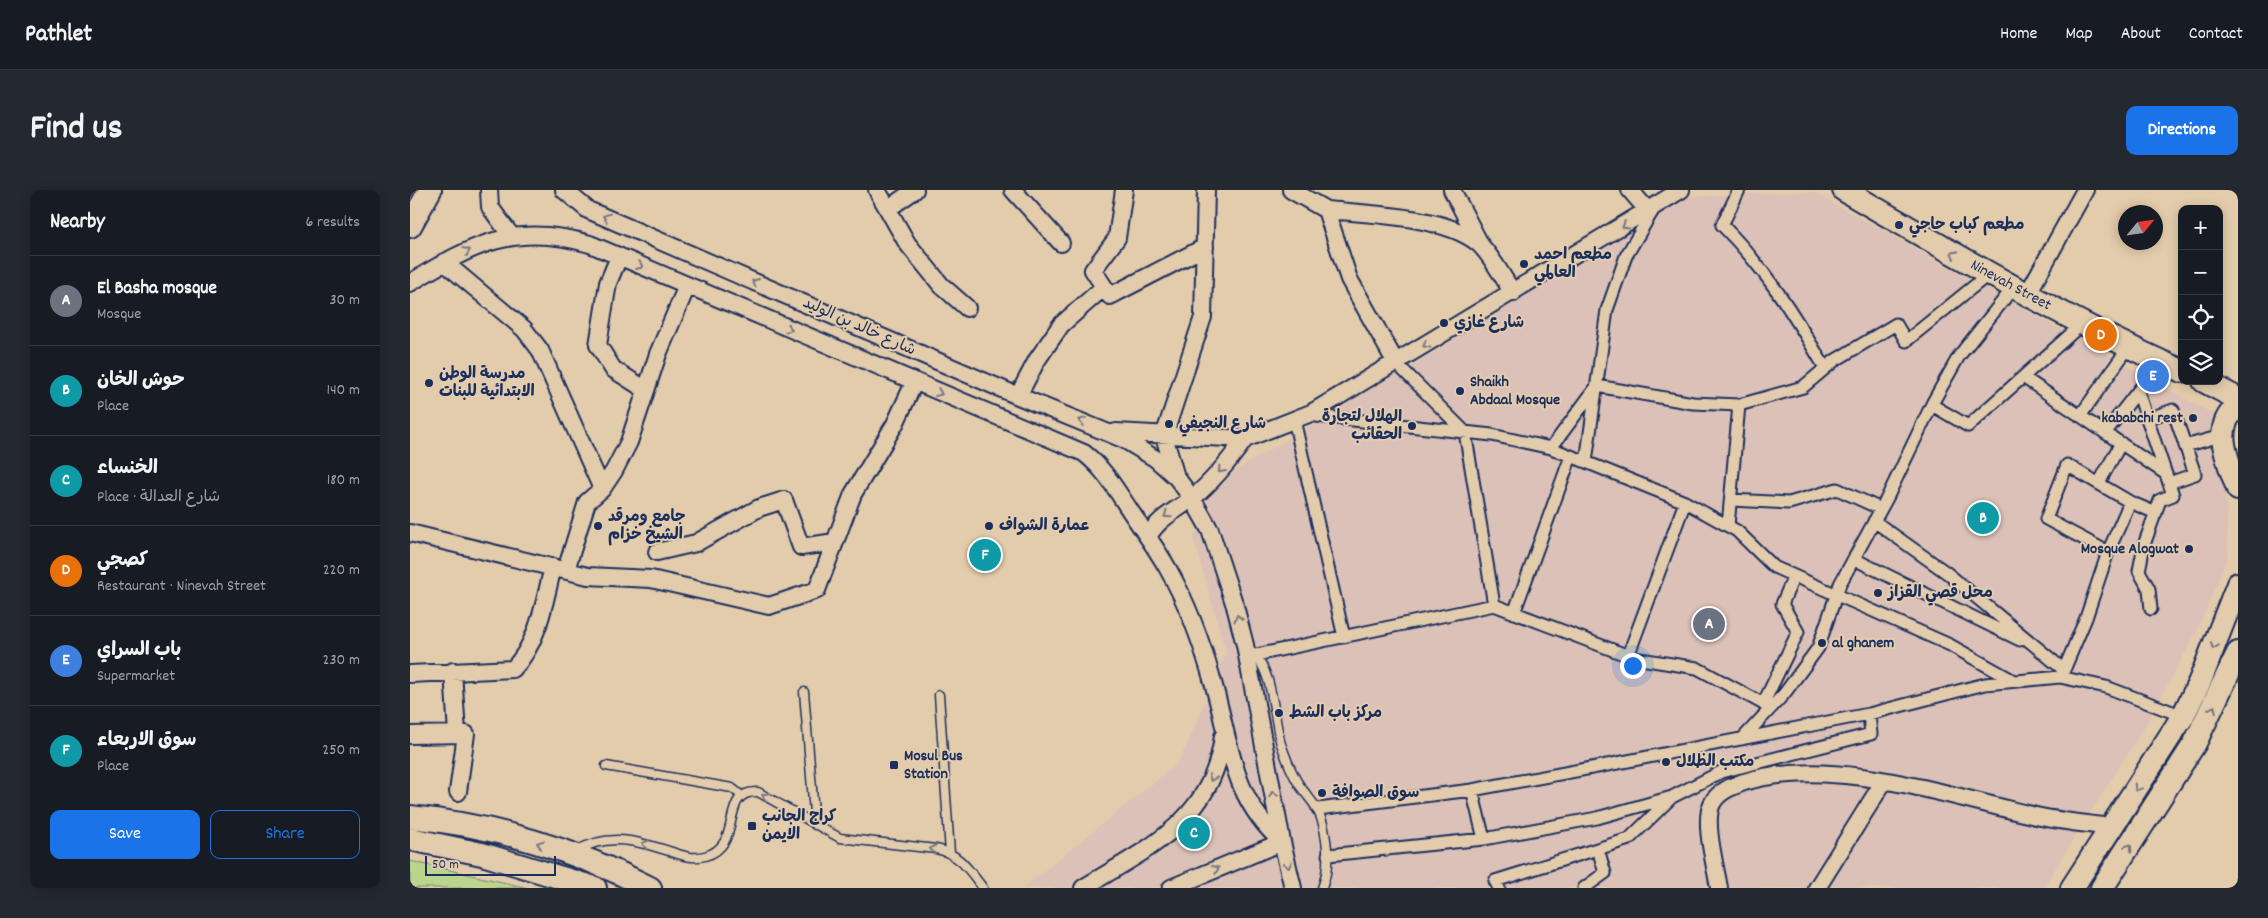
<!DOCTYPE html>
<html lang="en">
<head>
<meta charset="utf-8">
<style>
  :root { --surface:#171b24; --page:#242831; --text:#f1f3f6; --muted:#9ea1a6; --line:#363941; --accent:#1a73e8 }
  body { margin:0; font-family:Dekko,"Playpen Sans Arabic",sans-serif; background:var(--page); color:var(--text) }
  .controls { position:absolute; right:15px; top:15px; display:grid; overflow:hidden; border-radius:10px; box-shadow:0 2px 12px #0003 }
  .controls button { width:45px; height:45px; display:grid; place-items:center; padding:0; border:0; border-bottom:1px solid var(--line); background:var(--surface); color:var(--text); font:25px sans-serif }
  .compass { position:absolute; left:1708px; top:15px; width:45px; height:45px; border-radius:50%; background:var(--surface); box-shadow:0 2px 12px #0003; rotate:61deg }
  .scale { position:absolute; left:15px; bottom:12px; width:131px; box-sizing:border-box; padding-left:5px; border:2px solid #1b2f5e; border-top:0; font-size:14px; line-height:18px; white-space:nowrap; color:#1b2f5e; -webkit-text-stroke:4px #e3ccac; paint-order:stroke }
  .you { position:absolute; left:1222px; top:475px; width:18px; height:18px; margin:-12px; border:4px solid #fff; border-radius:50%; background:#1a73e8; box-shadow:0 0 0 8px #1a73e833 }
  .badge { display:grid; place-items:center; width:32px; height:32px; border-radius:50%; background:var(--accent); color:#fff; font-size:16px; font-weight:700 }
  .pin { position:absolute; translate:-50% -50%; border:2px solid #fff; box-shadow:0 1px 5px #0006 }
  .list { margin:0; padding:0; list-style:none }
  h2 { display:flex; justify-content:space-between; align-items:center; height:65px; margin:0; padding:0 20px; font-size:21px }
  h2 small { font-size:16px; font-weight:400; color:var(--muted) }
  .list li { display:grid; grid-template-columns:32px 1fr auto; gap:15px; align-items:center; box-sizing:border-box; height:90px; padding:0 20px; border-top:1px solid var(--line) }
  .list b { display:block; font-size:19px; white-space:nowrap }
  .list p { margin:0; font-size:16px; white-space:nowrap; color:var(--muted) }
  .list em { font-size:16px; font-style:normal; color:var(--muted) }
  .actions { display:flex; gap:10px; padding:15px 20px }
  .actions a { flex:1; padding:11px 0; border:1px solid var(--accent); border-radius:10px; text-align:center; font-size:18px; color:var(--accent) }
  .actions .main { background:var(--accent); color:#fff }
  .icon { flex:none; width:28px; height:28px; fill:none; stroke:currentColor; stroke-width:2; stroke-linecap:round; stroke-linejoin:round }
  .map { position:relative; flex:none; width:1828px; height:698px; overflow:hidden; border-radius:10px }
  header { display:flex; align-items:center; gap:30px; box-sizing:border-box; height:70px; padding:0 25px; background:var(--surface); border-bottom:1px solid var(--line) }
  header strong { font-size:24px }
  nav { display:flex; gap:28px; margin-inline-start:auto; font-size:18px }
  .intro { display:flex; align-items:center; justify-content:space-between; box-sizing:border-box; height:120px; padding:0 30px }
  h1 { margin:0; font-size:35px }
  .button { padding:12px 22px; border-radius:10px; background:var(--accent); color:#fff; font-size:18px; font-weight:700 }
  main { display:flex; gap:30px; padding:0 30px }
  aside { flex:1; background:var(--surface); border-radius:10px; box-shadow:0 2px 12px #0003 }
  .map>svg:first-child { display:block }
  .built { fill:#dbc1b7 }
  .green { fill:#bcd58c; stroke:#6c8275 }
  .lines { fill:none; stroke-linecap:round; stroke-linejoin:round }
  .service-casing { stroke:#1b2f5e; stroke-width:11 }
  .pedestrian-casing { stroke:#1b2f5e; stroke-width:15 }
  .minor-casing { stroke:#1b2f5e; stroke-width:20 }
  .secondary-casing { stroke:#1b2f5e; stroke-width:26 }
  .service { stroke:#e3ccac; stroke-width:8 }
  .pedestrian { stroke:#e3ccac; stroke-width:11 }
  .minor { stroke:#e3ccac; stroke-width:16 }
  .secondary { stroke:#e3ccac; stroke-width:22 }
  .oneway { stroke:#757681 }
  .poi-dot { fill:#1b2f5e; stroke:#e3ccac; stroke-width:2 }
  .labels { text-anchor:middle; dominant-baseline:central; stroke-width:4; stroke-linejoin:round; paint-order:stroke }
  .poi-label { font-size:16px; font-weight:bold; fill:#1b2f5e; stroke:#e3ccac; text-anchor:start }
  .street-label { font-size:16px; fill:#1b2f5e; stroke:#e3ccac }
</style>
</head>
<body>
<header>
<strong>Pathlet</strong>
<nav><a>Home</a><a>Map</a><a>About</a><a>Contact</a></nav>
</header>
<div class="intro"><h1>Find us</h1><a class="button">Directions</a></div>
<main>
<aside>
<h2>Nearby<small>6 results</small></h2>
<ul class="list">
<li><span class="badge" style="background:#6b7280">A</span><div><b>El Basha mosque</b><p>Mosque</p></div><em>30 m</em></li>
<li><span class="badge" style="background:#0f9aa8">B</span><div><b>حوش الخان</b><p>Place</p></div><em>140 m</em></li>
<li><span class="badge" style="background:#0f9aa8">C</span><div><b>الخنساء</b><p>Place · شارع العدالة</p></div><em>180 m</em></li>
<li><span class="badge" style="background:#e8710a">D</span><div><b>كصجي</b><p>Restaurant · Ninevah Street</p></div><em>220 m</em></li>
<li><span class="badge" style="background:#3f7fe0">E</span><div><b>باب السراي</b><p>Supermarket</p></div><em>230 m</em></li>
<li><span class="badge" style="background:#0f9aa8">F</span><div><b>سوق الاربعاء</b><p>Place</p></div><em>250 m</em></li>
</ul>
<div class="actions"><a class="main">Save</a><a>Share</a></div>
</aside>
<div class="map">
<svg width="1828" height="698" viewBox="0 0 1828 698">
  <rect width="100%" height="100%" fill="#e3ccac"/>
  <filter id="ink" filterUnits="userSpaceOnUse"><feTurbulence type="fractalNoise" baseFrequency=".02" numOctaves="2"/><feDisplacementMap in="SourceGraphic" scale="10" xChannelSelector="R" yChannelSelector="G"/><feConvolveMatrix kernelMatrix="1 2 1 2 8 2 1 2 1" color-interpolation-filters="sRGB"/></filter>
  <g filter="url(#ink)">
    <path class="built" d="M 1403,2 L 1814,230 L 1818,367 L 1785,445 L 1733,539 L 1633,698 L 613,698 L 768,573 L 777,555 L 816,462 L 784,349 L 804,293 L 1034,156 L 1272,7 Z"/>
    <path class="green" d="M 0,671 L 118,698 L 0,698 Z"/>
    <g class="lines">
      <g class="service-casing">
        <path id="service" d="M 843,463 C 864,483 863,527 871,554 C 876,568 881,583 890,596 C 900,610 908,616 913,634 C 918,656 920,677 912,698
          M 394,502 L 405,635
          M 529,505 L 540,663
          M 196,576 L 322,598 L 332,606
          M 166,661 C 199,642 228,651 262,662 C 273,666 283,669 295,666 C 335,656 308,600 348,602 L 430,648 L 526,659 C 549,663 559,680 573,698"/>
      </g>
      <g class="pedestrian-casing">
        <path id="pedestrian" d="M 1329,0 L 1312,35 C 1355,78 1385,126 1415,178
          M 986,173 L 1055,242 L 1084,415
          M 1613,187 L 1756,284
          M 1728,202 L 1763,305 L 1750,310 L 1734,355 L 1729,381 L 1739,399 L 1741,419
          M 1522,215 L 1558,236 L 1672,134
          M 897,225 L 1082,245 L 1141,258 L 1275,312 L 1327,341 L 1364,377 L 1540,455 L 1604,491
          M 1670,226 L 1718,158
          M 1737,229 L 1763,220 L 1785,284 L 1759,293
          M 884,230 L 934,447
          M 1695,243 L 1751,172
          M 1775,256 L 1811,246
          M 1141,258 L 1187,196 L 1283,213 L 1329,215 L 1393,197 L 1424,171 L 1486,134 L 1496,151 L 1579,84
          M 1176,272 L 1197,120 L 1216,66 L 1245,17
          M 1689,293 L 1711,253
          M 1321,310 L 1379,313 L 1427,299 L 1471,319
          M 1720,312 L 1698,362 L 1636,329 L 1657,275 L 1720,312 L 1746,323
          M 1464,331 L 1537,383 L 1654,480
          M 1318,336 L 1329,215
          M 1444,369 L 1610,450
          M 1104,423 L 1161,266
          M 846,465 L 1084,415 L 1224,468 L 1287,478 L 1361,518
          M 1218,466 L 1275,312
          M 1651,487 L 1676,428 L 1698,362
          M 1353,514 L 1388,442 L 1372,414 L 1384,386
          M 1332,549 L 1374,504 L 1408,458 L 1430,394 L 1477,308 L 1523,212 L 1549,166 L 1603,98
          M 1062,600 L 1074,649
          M 908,619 L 1062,600 L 1187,577 L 1459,524 L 1575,494 L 1650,487 L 1696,497 L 1773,526
          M 918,665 L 1074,649 L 1187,628 L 1262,607 L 1311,582 L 1461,544 L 1459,524
          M 1089,698 L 1085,691 L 1219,649 L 1261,608
          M 1174,698 L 1195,683 L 1188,659"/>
      </g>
      <g class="minor-casing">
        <path id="minor" d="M 79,0 L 80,17 L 102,47
          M 154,0 L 178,20 L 192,26 L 608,206 L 713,249 L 746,269 L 766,287 L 782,308 L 800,340 L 825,416 L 835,455 L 872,652 L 883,698
          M 467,0 L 497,53 L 531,95 L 557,118
          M 603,0 L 651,53
          M 714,0 L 707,48 L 683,80 L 700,106 L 795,57
          M 881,0 L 916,20 L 939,89 L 986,173
          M 1042,0 L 1070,54
          M 1220,0 L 1239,22
          M 479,18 L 505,0
          M 916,20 C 959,24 1035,26 1068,53 C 1080,63 1094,89 1103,103
          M 209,67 L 198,93 L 188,155 L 203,179 L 236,200
          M 34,72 L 114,139 L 130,160 L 192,299
          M 0,93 C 63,54 105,32 180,54 L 674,263 C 696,280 708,303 723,325 C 735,343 748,361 758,379 C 779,416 793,456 804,496 C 821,556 822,608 872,652
          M 1617,105 L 1675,0
          M 608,206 L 627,170 L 651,135 L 694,97
          M 706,242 L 835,249 L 901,223 L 1271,0
          M 766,287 L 754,246 L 793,127 L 796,0
          M 0,343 L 178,386 L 241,389 L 359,416 L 407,400 L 443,304 L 485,234 L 504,193
          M 738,347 C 749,327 766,321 784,307 C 804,290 820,270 835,249
          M 247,362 L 286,353 L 349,318 L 374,310 L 391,357 L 425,352
          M 156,380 L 177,312 L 192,299 L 204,281 L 219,252 L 248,164 L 277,96
          M 43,481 L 47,544
          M 0,484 L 103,479 C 129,452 134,412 143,377
          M 0,545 L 56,544 L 48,602
          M 673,698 C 738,658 803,630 813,546
          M 761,698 L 872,652
          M 1309,698 C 1306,678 1292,629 1303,612 C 1309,601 1323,596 1334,592 C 1422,565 1538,606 1626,626 C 1650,631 1676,634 1701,637
          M 1407,698 L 1474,591"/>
      </g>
      <g class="secondary-casing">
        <g id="secondary">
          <path id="s1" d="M 1434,0 C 1545,65 1655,129 1772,181"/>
          <path d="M 0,36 L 20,0"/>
          <path d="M 1794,191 L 1828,209"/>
          <path d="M 1828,216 C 1800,238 1819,272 1828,299"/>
          <path d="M 0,627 C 82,635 167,660 240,698"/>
          <path d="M 0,649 L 72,664 L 185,698"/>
          <path d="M 1662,698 L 1773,526 L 1790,491 L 1828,394"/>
          <path d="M 1692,698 L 1785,553 L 1828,463"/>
        </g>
      </g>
      <use href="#service" class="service"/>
      <use href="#pedestrian" class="pedestrian"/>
      <use href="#minor" class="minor"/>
      <use href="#secondary" class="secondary"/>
    </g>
    <defs><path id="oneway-chevron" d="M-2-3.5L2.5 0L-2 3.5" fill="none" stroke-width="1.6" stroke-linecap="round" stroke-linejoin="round" transform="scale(1.25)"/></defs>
    <g class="oneway">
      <use href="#oneway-chevron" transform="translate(196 27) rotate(-159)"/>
      <use href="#oneway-chevron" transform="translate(1215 36) rotate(149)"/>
      <use href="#oneway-chevron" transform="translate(57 61) rotate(-24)"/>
      <use href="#oneway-chevron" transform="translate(1544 64) rotate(-150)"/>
      <use href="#oneway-chevron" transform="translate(230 76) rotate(23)"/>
      <use href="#oneway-chevron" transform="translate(345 92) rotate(-156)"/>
      <use href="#oneway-chevron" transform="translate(379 139) rotate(23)"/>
      <use href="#oneway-chevron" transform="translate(1016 155) rotate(149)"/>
      <use href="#oneway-chevron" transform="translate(529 203) rotate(22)"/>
      <use href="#oneway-chevron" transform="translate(672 231) rotate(-158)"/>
      <use href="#oneway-chevron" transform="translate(811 280) rotate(132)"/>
      <use href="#oneway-chevron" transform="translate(757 325) rotate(145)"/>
      <use href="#oneway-chevron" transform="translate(828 428) rotate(-104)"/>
      <use href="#oneway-chevron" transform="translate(1804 456) rotate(111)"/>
      <use href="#oneway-chevron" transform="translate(1803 519) rotate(-64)"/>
      <use href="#oneway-chevron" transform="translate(802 588) rotate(113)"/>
      <use href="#oneway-chevron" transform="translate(1727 598) rotate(124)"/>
      <use href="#oneway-chevron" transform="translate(863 604) rotate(-100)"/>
      <use href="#oneway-chevron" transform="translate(355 606) rotate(-155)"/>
      <use href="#oneway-chevron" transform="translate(130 654) rotate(-162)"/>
      <use href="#oneway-chevron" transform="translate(235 654) rotate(-163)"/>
      <use href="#oneway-chevron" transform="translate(1719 657) rotate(-57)"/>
      <use href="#oneway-chevron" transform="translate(523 659) rotate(-173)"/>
      <use href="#oneway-chevron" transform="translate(878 675) rotate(76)"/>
      <use href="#oneway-chevron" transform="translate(806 679) rotate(-22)"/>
    </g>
  </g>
  <g class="poi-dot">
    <circle cx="1489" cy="35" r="5"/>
    <circle cx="1114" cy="74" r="5"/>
    <circle cx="1034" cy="133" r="5"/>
    <circle cx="19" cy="193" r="5"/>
    <circle cx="1050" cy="201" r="5"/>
    <circle cx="1783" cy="228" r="5"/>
    <circle cx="759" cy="234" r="5"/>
    <circle cx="1002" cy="236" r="5"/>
    <circle cx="188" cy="336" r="5"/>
    <circle cx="579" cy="336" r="5"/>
    <circle cx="1779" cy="359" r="5"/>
    <circle cx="1468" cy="403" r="5"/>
    <circle cx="1412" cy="453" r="5"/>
    <circle cx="869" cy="523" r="5"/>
    <circle cx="1256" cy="572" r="5"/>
    <rect x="479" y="570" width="10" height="10" rx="2.5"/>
    <circle cx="912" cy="603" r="5"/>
    <rect x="337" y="631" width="10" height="10" rx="2.5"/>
  </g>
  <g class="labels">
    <g class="poi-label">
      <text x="1499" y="35">مطعم كباب حاجي</text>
      <text x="1124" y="65">مطعم احمد<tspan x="1124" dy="18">العالمي</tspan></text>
      <text x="1044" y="133">شارع غازي</text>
      <text x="29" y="184">مدرسة الوطن<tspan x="29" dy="18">الابتدائية للبنات</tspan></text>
      <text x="1060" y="192">Shaikh<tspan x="1060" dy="18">Abdaal Mosque</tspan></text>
      <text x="992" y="227" text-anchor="end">الهلال لتجارة<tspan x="992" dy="18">الحقائب</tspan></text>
      <text x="1773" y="228" text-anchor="end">kababchi rest</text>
      <text x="769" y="234">شارع النجيفي</text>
      <text x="198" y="327">جامع ومرقد<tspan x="198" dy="18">الشيخ خزام</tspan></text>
      <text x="589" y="336">عمارة الشواف</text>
      <text x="1769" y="359" text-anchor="end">Mosque Alogwat</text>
      <text x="1478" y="403">محل قصي القزاز</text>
      <text x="1422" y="453">al ghanem</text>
      <text x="879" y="523">مركز باب الشط</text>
      <text x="494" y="566">Mosul Bus<tspan x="494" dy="18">Station</tspan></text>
      <text x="1266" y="572">مكتب الظلال</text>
      <text x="922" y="603">سوق الصوافة</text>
      <text x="352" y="627">كراج الجانب<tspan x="352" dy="18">الايمن</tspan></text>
    </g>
    <g class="street-label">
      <text stroke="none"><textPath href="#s1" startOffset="192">Ninevah Street</textPath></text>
      <text transform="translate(449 137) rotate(24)">شارع خالد بن الوليد</text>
    </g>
  </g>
</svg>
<div class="controls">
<button>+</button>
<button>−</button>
<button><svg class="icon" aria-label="locate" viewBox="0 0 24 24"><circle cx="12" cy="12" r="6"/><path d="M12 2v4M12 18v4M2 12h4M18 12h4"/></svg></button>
<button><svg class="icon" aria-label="layers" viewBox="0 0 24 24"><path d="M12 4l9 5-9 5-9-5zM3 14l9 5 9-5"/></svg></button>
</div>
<svg class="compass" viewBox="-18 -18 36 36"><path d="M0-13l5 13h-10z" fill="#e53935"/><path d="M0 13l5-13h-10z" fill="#9ea1a6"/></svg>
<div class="scale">50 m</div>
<div class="you"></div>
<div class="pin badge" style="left:1299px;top:434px;background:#6b7280">A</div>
<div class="pin badge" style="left:1573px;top:328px;background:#0f9aa8">B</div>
<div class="pin badge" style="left:784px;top:643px;background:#0f9aa8">C</div>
<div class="pin badge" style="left:1691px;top:145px;background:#e8710a">D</div>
<div class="pin badge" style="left:1743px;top:186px;background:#3f7fe0">E</div>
<div class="pin badge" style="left:575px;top:365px;background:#0f9aa8">F</div>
</div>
</main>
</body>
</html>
